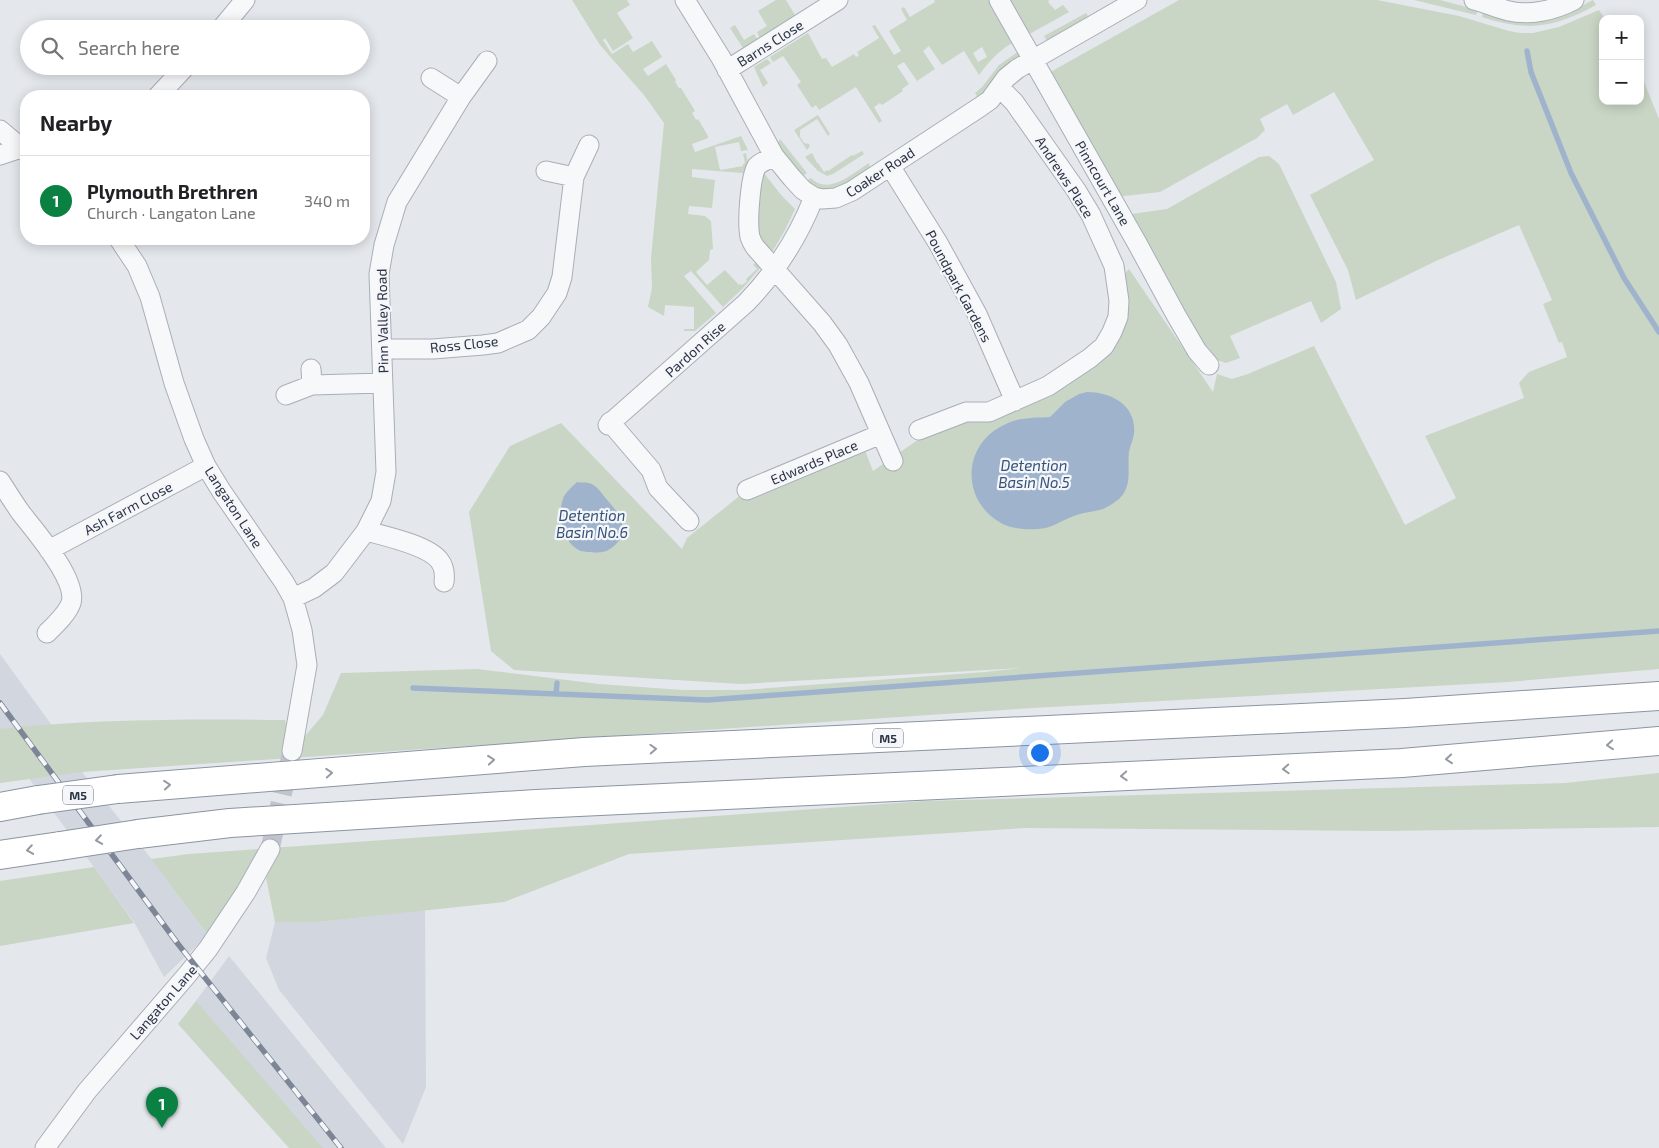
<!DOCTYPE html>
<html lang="en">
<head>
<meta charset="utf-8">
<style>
  :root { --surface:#fff; --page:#f6f6f6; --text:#202124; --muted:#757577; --line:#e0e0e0; --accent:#0b8043 }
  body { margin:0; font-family:"Exo 2",sans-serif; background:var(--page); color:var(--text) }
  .controls { position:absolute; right:15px; top:15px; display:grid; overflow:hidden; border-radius:10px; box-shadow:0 2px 12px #0003 }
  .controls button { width:45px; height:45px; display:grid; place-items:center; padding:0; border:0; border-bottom:1px solid var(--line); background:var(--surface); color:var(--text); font:25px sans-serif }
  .you { position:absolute; left:1039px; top:752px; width:18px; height:18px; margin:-12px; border:4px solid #fff; border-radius:50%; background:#1a73e8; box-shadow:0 0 0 8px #1a73e833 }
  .badge { display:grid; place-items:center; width:32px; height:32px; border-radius:50%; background:var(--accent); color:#fff; font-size:16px; font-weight:700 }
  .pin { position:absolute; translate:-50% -41px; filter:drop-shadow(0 1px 2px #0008) }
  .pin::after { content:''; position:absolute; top:26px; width:18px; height:15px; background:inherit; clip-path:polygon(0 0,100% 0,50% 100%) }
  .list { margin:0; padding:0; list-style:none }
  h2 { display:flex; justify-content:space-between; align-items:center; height:65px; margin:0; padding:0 20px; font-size:21px }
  h2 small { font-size:16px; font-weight:400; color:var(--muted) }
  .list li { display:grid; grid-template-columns:32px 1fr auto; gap:15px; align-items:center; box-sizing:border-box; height:90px; padding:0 20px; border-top:1px solid var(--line) }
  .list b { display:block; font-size:19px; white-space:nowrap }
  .list p { margin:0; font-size:16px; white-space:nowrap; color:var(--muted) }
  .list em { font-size:16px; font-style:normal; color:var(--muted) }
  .icon { flex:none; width:28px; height:28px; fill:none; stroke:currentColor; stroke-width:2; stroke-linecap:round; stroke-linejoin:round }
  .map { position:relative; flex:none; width:1659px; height:1148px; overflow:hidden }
  .search { position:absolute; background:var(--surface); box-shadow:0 2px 12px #0003; left:20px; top:20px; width:350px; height:55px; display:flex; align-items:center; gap:12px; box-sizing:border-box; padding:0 18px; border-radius:28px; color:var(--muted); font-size:19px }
  .panel { position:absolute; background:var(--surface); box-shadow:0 2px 12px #0003; left:20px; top:90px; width:350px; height:155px; border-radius:20px }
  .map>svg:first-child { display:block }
  .built { fill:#d2d6de }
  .green { fill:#c9d6c5; fill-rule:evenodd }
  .water { fill:#9fb4cc }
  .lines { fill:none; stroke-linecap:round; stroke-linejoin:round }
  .stream { stroke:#9fb4cc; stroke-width:5.5 }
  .street-tunnel { stroke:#bfc3cb; stroke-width:19; stroke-dasharray:19 9; stroke-linecap:butt }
  .street-casing { stroke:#a9aeb7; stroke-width:21 }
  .highway-casing { stroke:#8b94a3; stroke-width:30 }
  .street { stroke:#f7f8fa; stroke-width:19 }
  .highway { stroke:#fff; stroke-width:28 }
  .rail-casing { stroke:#7d8696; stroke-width:5.5 }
  .rail { stroke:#f4f6f9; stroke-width:4; stroke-dasharray:11; stroke-linecap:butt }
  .highway-bridge-casing { stroke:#8b94a3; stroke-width:30; stroke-linecap:butt }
  .highway-bridge { stroke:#fff; stroke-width:28 }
  .oneway { stroke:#959aa2 }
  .labels { text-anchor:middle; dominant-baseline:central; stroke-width:4.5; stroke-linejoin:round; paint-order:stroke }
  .shield { fill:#f4f6f9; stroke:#676e7b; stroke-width:1 }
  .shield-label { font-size:12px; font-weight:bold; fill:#2b3445 }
  .street-label { font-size:14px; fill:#2b3445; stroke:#f4f6f9 }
  .water-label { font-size:15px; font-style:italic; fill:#34527a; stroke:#f4f6f9 }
</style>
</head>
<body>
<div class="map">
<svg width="1659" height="1148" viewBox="0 0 1659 1148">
  <rect width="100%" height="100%" fill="#e4e7ec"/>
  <path class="built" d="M 0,654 L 51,724 L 82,772 L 153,861 L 208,935 L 164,977 L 134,922 L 0,739 Z
    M 425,910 L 426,1087 L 403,1144 L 279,990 L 266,958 L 275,922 L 318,922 Z
    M 229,956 L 386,1148 L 298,1148 L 190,1009 Z"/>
  <path class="green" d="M 572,0 L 627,0 L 630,5 L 617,13 L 633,38 L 613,51 L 605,38 L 603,40 L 612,54 L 628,44 L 633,52 L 652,41 L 662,57 L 643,69 L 648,76 L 666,64 L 676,80 L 675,82 L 679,88 L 681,88 L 695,111 L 692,113 L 696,120 L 698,119 L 708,136 L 708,138 L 692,144 L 695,152 L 741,136 L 748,150 L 741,151 L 739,142 L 715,147 L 720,170 L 743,166 L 743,164 L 745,163 L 743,154 L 746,153 L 749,168 L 747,172 L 742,173 L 692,169 L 692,177 L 715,180 L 712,208 L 689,206 L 688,214 L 705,216 L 711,221 L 713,249 L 710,250 L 709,260 L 696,272 L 707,285 L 725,270 L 739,285 L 740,284 L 742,285 L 747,281 L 746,279 L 757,269 L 753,265 L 758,261 L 762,266 L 742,289 L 723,307 L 691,271 L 684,276 L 716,313 L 695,331 L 684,331 L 684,329 L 694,329 L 694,307 L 665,305 L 664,316 L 648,307 L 652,288 L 651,258 L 664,123 L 644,95 L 600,45 Z
    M 776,0 L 786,0 L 795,15 L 760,38 L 757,32 L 767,26 L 758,11 Z
    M 934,0 L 995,0 L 1018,40 C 1001,48 990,60 979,75 L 964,51 L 942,65 L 929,46 L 923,51 L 935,69 L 917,81 L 904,62 L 897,66 L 909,84 L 902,89 L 903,91 L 882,105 L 880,103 L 874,107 L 882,121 L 879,123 L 856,87 L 819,110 L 816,105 L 812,108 L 797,85 L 801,82 L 783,56 L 773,62 L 770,57 L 808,33 L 822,59 L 826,58 L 832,67 L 854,54 L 856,57 L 859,55 L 857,52 L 879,38 L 872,26 L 875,25 L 894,55 L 901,51 L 889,31 L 907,20 L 901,9 L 904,7 L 910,17 L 935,2 ZM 982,47 L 987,57 L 978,62 L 973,53 Z
    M 1003,0 L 1049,0 L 1048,2 L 1055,10 L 1063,5 L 1069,12 L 1024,37 Z
    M 1179,0 L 1377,0 L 1459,16 L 1509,31 L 1520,33 L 1533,33 L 1559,27 L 1599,10 L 1605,19 L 1603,19 L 1603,101 L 1640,101 L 1640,72 L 1659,119 L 1659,669 L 1508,682 L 1032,708 L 82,772 L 0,783 L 0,729 C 94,719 190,719 285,720 L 292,751 L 323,715 L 341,673 L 477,669 L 599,684 L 683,690 L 743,690 L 985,672 L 1023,668 L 741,684 L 514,670 L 491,651 L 469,512 L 510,446 L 561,423 L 682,549 L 687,538 L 747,490 L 864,448 L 873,471 L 922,437 L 989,412 L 1104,346 L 1117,281 L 1129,269 L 1213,392 L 1217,374 L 1232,379 L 1248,374 L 1314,346 L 1405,525 L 1456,498 L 1425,436 L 1524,398 L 1519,383 L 1529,372 L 1567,357 L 1562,342 L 1559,343 L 1543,304 L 1552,300 L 1519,225 L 1436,261 L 1356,300 L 1348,270 L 1310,195 L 1374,160 L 1334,92 L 1293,115 L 1287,104 L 1260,119 L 1265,130 L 1257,138 L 1160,192 L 1115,197 L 1045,75 Z
    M 1414,0 L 1440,0 L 1478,10 L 1476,15 Z
    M 1593,0 L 1596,5 C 1553,28 1528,32 1482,17 L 1483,12 L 1578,8 Z
    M 1086,13 L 1089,18 L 1047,41 L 1044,36 Z
    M 735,25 L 744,40 L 754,34 L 757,39 L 743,48 L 730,28 Z
    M 1022,49 L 1021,56 C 999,69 995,84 978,98 L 975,93 L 982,87 L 999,65 Z
    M 767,59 L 771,63 L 760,70 L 768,83 L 763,87 L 754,67 Z
    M 818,115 L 830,134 L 828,136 L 817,119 L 800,130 L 800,137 L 804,143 L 809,144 L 810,146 L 807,150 L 794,130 Z
    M 780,139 L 807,173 L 802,177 L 777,145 Z
    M 862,151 L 864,154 L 833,174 L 827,176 L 818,171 L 805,157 L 812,153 L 817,163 L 818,163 L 824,172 L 827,170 L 828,171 L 852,155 L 853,156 Z
    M 1269,156 L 1279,164 L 1336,282 L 1341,309 L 1321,323 L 1311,301 L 1230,336 L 1240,358 L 1226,363 L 1214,359 L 1206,349 L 1185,314 L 1132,214 L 1167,209 L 1259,157 Z
    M 869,163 L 870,169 C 846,184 833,200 806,181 L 811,178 C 829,196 853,173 869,163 Z
    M 763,172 L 782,196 L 795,209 L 785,230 L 771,254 L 757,234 L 757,210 Z
    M 1659,773 L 1659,827 L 1382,831 L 1024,828 L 629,854 L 504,902 L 318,922 L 275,922 L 265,873 L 208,935 L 151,859 L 189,854 L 925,801 L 1565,783 Z
    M 94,867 L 134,923 L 0,946 L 0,881 Z
    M 196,1001 L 323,1148 L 289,1148 L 178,1024 Z"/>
  <path class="water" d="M 1087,392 C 1111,392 1137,405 1134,434 C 1133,440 1130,446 1129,452 C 1127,468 1133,486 1119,499 C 1115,502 1108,507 1103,509 C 1094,512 1083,512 1074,516 C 1062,520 1051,529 1038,529 C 1027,530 1012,529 1001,523 C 960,500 962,443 1006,424 C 1020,417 1036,418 1050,417 L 1065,402 L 1079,394 Z
    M 577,482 C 580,483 585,482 589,483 C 598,486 602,494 608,501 C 622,516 632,534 610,549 C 604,553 598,553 591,552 C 586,552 581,552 577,549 C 562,540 557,512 564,496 C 567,491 572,487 577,482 Z"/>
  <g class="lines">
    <path class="stream" d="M 1527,51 L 1531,72 L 1571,173 L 1624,278 L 1659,332
      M 413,688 L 707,700 L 1659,631
      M 556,694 L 557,683"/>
    <path class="street-tunnel" d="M 270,849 L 292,751"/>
    <g class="street-casing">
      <path id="street" d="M 685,0 L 721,58 L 774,156 L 792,178 L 803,190 L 814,197 L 822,199 L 836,198 L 852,191 L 980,107 L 990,100 L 1006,78 L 1017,69 L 1137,0
        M 999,0 L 1137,243 L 1176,315 L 1197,351 L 1209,365
        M 1474,0 C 1486,3 1497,8 1509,11 C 1530,16 1555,10 1574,0
        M 221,29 L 245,0
        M 727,70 L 838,0
        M 431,78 L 461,97
        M 158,96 L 186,66
        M 0,130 L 26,152
        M 0,155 L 21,148
        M 774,156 C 769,159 761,162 757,166 C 750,177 747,223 750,237 C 751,240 753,244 755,247 L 822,323 L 838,345 L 859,383 L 893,461
        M 890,166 L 938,243 L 977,314 L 1015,401
        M 546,171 L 574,177
        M 119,239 L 137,266 L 150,297 L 174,383 L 194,439 L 206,466 L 222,492 L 284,582 L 293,598 L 302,630 L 307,665 L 292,751
        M 383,349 L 433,349 L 483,345 L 498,343 L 528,330 L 541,317 L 557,293 L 562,277 L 574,177 L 589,145
        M 311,369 L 312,385 L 383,383
        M 286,395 L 312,385
        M 610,422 L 651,470 L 658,488 L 689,521
        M 608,425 L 746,303 C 776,272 798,238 814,197
        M 919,430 L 966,412 L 989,412 L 1048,386 L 1090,358 L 1104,346 L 1112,332 L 1118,317 L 1119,301 L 1114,266 L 1091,215 L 1076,190 L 1014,102 L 1000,88
        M 0,481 C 7,492 14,503 21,513 C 35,531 78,580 71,603 C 67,614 55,625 47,633
        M 747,490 L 881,434
        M 366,531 C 385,536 427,545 439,560 C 444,566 445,574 444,582
        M 49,550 L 206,466
        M 293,598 L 314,588 L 334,573 L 366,531 L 381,501 L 386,472 L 379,274 L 384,245 L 397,202 L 461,97 L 487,61
        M 45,1148 L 87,1091 L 187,975 L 208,949 L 246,892 L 270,849"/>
    </g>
    <g class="highway-casing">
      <path id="highway" d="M 118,789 L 584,752 L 1405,713 L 1659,696
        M 0,807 L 38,800
        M 138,834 L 230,823 L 536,804 L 1402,763 L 1659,741
        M 0,855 L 60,846"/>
    </g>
    <use href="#street" class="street"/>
    <use href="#highway" class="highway"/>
    <g class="rail-casing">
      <path id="rail" d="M 0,703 L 178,944 L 341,1148"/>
    </g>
    <use href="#rail" class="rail"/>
    <g class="highway-bridge-casing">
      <path id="highway-bridge" d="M 38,800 L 118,789
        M 60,846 L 138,834"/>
    </g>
    <use href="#highway-bridge" class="highway-bridge"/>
  </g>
  <defs><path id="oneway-chevron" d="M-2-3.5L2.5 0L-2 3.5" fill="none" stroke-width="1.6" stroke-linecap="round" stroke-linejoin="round" transform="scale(1.25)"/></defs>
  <g class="oneway">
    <use href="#oneway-chevron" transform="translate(1610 745) rotate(175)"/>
    <use href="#oneway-chevron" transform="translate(653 749) rotate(-3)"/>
    <use href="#oneway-chevron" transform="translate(1449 759) rotate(175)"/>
    <use href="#oneway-chevron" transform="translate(491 760) rotate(-5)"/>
    <use href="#oneway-chevron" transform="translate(1286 769) rotate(177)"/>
    <use href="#oneway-chevron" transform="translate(329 773) rotate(-4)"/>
    <use href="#oneway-chevron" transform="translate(1124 776) rotate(177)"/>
    <use href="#oneway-chevron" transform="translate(167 785) rotate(-5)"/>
    <use href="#oneway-chevron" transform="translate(99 840) rotate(172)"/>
    <use href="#oneway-chevron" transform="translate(30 850) rotate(171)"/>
  </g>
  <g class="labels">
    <g class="shield">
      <rect x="873" y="728.5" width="30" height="19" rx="4"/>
      <rect x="63" y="785.5" width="30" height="19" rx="4"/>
    </g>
    <g class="shield-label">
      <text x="888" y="738">M5</text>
      <text x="78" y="795">M5</text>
    </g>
    <g class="street-label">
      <text transform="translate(770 43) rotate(-32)">Barns Close</text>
      <text transform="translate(880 172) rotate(-33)">Coaker Road</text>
      <text transform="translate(1065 177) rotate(57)">Andrews Place</text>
      <text transform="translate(1103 183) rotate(60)">Pinncourt Lane</text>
      <text transform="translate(959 286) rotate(62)">Poundpark Gardens</text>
      <text transform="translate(382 321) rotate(-91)">Pinn Valley Road</text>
      <text transform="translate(464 344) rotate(-6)">Ross Close</text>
      <text transform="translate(695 349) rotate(-42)">Pardon Rise</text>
      <text transform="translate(814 462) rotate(-23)">Edwards Place</text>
      <text transform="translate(234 507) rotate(57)">Langaton Lane</text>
      <text transform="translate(128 508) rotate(-28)">Ash Farm Close</text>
      <text transform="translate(163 1002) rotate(-49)">Langaton Lane</text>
    </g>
    <g class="water-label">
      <text x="1034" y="465">Detention<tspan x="1034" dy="17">Basin No.5</tspan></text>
      <text x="592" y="515">Detention<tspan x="592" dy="17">Basin No.6</tspan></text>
    </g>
  </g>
</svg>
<div class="controls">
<button>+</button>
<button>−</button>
</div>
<div class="you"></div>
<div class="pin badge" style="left:162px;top:1128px">1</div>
<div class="search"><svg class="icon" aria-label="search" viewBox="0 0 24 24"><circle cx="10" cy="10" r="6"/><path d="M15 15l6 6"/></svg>Search here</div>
<section class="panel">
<h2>Nearby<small></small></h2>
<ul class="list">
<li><span class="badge">1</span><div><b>Plymouth Brethren</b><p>Church · Langaton Lane</p></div><em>340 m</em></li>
</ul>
</section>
</div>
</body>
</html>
